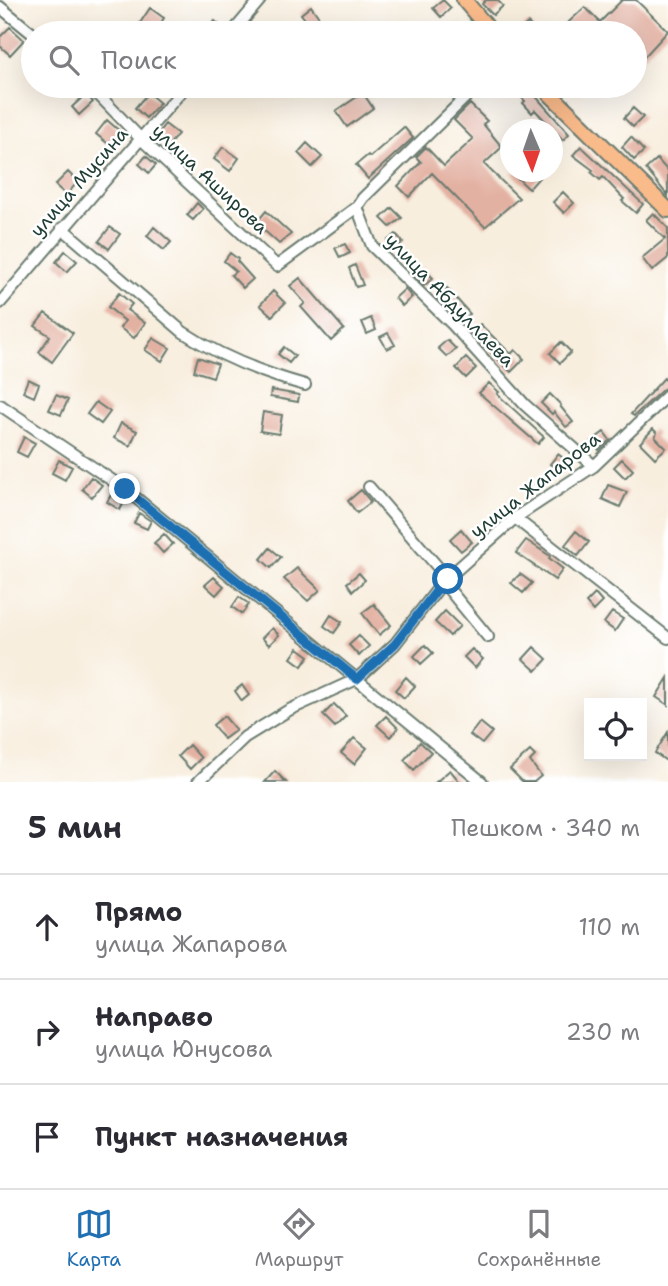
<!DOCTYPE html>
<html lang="ru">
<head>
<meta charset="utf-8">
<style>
  :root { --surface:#fff; --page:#f7f7f7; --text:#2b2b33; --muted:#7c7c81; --line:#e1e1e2; --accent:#1f6fb2 }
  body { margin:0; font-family:"Shantell Sans",sans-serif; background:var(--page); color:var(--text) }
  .controls { position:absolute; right:21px; bottom:21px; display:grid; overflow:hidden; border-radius:0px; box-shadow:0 7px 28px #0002 }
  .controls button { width:63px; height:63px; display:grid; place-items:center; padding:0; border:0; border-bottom:2px solid var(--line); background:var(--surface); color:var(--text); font:35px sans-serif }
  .compass { position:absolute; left:500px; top:119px; width:63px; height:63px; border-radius:50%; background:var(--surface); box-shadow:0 7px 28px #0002; rotate:178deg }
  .stop { position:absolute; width:21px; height:21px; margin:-16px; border:5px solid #1f6fb2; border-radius:50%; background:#fff }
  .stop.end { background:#1f6fb2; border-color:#fff; box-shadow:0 2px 7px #0008 }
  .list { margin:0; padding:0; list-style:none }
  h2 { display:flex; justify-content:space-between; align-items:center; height:91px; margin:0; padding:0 28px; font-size:30px }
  h2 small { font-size:23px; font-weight:400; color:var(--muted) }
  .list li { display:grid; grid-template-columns:46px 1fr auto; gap:21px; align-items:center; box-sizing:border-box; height:105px; padding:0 28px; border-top:2px solid var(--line) }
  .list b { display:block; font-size:26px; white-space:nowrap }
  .list p { margin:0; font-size:23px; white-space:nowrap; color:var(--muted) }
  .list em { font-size:23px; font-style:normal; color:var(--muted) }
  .icon { flex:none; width:38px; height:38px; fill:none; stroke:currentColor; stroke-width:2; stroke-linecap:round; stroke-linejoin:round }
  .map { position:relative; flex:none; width:668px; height:782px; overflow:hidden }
  .search { position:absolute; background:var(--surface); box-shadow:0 7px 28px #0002; left:21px; right:21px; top:21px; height:77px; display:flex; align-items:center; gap:18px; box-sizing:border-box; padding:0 24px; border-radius:38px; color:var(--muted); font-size:26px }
  .sheet { height:406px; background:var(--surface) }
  nav { display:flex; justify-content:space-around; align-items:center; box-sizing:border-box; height:98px; border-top:2px solid var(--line); background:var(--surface); font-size:19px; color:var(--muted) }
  nav a { display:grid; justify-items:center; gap:4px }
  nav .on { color:var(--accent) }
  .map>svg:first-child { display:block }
  .building { fill:#e3b1a2 }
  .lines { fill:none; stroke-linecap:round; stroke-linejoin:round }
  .minor-casing { stroke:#6b7b70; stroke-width:14 }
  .major-casing { stroke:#6b7b70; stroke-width:18 }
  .minor { stroke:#fff; stroke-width:10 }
  .major { stroke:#fabb8b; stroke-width:14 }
  .route { stroke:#1f6fb2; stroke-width:9 }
  .labels { text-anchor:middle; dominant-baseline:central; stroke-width:5; stroke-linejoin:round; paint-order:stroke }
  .street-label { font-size:19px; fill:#1f3d34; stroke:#fff }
</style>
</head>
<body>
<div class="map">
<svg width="668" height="782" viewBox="0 0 668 782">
  <rect width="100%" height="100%" fill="#fff"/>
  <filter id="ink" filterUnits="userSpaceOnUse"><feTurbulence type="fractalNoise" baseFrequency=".0143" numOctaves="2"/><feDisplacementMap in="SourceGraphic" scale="14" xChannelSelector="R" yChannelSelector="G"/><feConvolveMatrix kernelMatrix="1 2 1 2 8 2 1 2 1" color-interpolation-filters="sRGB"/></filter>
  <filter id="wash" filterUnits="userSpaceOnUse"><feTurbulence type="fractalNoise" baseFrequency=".00686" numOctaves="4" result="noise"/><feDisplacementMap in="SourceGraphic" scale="28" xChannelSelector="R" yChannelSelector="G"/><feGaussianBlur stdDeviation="1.57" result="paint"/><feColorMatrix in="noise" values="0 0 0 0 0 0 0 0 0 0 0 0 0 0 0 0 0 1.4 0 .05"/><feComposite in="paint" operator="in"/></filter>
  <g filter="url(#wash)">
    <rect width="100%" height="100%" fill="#f8eede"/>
    <g id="blocks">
      <path class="building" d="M 443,0 L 451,8 L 441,17 L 433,8 Z
        M 486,0 L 497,0 L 503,6 L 493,15 L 482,4 Z
        M 622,0 L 636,0 L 668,31 L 635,67 L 635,33 L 557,33 L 585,7 L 600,22 Z
        M 311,6 L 318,16 L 327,33 L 302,33 L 312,28 L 301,14 Z
        M 150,8 L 164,18 L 154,33 L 140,23 Z
        M 215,21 L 225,30 L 224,33 L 204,33 Z
        M 251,23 L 269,33 L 243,33 Z
        M 528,23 L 537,33 L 516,33 Z
        M 460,24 L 469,33 L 450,33 Z
        M 10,27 L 24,40 L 10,55 L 0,46 L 0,37 Z
        M 510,86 L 522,86 L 532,95 L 533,93 L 569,134 L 563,140 L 535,110 L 532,113 L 523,103 L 525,101 Z
        M 148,93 L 160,103 L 146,118 L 135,108 Z
        M 363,93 L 373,108 L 347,127 L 336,111 Z
        M 86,94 L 93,102 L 79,115 L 72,107 Z
        M 470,104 L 487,121 L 483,124 L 502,147 L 484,164 L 519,198 L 485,227 L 432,173 L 409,197 L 398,186 L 421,162 L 416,157 L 426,147 L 444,166 L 473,139 L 454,120 Z
        M 633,108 L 643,117 L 633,127 L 624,118 Z
        M 107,120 L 123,134 L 112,147 L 96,134 Z
        M 165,124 L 178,134 L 169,145 L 156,136 Z
        M 404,127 L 413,138 L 368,179 L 356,165 L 368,155 L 370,157 Z
        M 631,137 L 644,151 L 634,160 L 622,147 Z
        M 307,143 L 322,157 L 312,167 L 298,153 Z
        M 581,146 L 643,204 L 636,213 L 622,201 L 624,199 L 603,177 L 600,180 L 591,172 L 593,170 L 573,155 Z
        M 223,147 L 239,158 L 230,171 L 214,159 Z
        M 146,156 L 156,165 L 149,173 L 139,164 Z
        M 657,159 L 668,171 L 668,196 L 646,169 Z
        M 68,172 L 78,182 L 66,195 L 55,185 Z
        M 511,172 L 544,172 L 529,189 Z
        M 563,192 L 574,203 L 564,213 L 553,202 Z
        M 197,203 L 203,209 L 193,220 L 187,215 Z
        M 392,208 L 402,218 L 390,227 L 381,218 Z
        M 266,211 L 291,234 L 279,244 L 256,223 Z
        M 653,213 L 668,228 L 668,258 L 652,271 L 642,258 L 665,239 L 646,220 Z
        M 110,227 L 120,234 L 109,249 L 99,241 Z
        M 154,227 L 171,242 L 164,250 L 147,236 Z
        M 396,234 L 403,242 L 394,250 L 387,241 Z
        M 345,244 L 350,253 L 340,258 L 335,248 Z
        M 65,251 L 77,261 L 67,272 L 56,262 Z
        M 230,253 L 238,259 L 237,261 L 253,279 L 243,288 L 231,275 L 236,271 L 224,261 Z
        M 355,265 L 363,285 L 356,287 L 349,268 Z
        M 423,268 L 433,278 L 424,286 L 414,276 Z
        M 300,278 L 344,329 L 331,341 L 301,307 L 305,303 L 290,286 Z
        M 447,288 L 470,314 L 463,320 L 436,297 Z
        M 405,289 L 412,297 L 402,306 L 395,298 Z
        M 273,291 L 285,303 L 272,316 L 260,305 Z
        M 119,293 L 132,304 L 127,310 L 145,323 L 134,338 L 120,328 L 125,321 L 108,307 Z
        M 45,313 L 73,333 L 52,362 L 39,352 L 50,336 L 35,326 Z
        M 371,318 L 376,330 L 367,334 L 362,322 Z
        M 480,324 L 511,354 L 515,350 L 524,359 L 511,372 L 471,332 Z
        M 388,333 L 395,345 L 387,349 L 380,337 Z
        M 153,338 L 170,348 L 162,361 L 145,350 Z
        M 447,340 L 456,349 L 447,357 L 438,348 Z
        M 561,342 L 571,352 L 560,363 L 550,353 Z
        M 284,347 L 295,356 L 289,363 L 278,354 Z
        M 198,357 L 218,364 L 213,377 L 194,371 Z
        M 466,358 L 476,368 L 466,378 L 456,368 Z
        M 664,378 L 668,382 L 668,387 L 663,389 L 634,416 L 631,414 Z
        M 28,379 L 39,384 L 34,397 L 23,392 Z
        M 489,383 L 499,392 L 497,394 L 544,437 L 538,444 L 479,393 Z
        M 271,390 L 299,395 L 298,402 L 270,397 Z
        M 550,394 L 561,405 L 560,406 L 573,422 L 566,427 L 554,412 L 552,414 L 541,403 Z
        M 56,395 L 68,400 L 61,415 L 49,410 Z
        M 96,402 L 110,412 L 101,424 L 87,414 Z
        M 263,412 L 282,415 L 279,434 L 260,431 Z
        M 121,423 L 137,431 L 130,446 L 114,438 Z
        M 653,429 L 657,433 L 655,437 L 666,448 L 655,458 L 640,443 Z
        M 604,432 L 610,440 L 599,450 L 592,441 Z
        M 24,437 L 35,443 L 27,457 L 17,452 Z
        M 558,454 L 568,462 L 560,472 L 550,464 Z
        M 622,459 L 633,470 L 625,478 L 614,467 Z
        M 59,460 L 72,467 L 65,480 L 52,473 Z
        M 91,477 L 102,485 L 92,497 L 82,489 Z
        M 608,485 L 627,492 L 620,507 L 602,499 Z
        M 361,490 L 371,502 L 357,513 L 348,501 Z
        M 112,493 L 125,500 L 120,510 L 107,502 Z
        M 139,513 L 151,521 L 147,529 L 134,523 Z
        M 461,529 L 472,542 L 461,551 L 450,539 Z
        M 576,531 L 589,542 L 578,556 L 565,545 Z
        M 164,534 L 173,544 L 163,553 L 154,543 Z
        M 526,540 L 550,556 L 549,558 L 563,569 L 555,580 L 516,553 Z
        M 270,548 L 281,557 L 271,568 L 261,559 Z
        M 297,568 L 320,590 L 308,601 L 284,579 Z
        M 359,573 L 365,580 L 353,591 L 347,583 Z
        M 520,574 L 532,583 L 523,593 L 511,583 Z
        M 214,577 L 224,586 L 216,595 L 205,585 Z
        M 595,594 L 602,602 L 593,611 L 586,603 Z
        M 239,597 L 249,604 L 242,614 L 232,607 Z
        M 374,604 L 391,625 L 379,635 L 362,613 Z
        M 445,611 L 460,626 L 450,636 L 435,622 Z
        M 612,612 L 623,619 L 615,631 L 604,623 Z
        M 331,615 L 342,622 L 334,633 L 324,626 Z
        M 272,628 L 279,635 L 269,645 L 262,638 Z
        M 359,636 L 369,646 L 359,656 L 349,645 Z
        M 425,645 L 433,653 L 421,664 L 414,656 Z
        M 534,647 L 547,659 L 536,671 L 523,659 Z
        M 298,648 L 309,656 L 302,666 L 291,658 Z
        M 472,649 L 483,659 L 475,668 L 464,657 Z
        M 406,677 L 415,686 L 404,698 L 395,690 Z
        M 668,678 L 668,705 L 656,697 Z
        M 242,685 L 249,695 L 242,701 L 235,691 Z
        M 334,704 L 346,716 L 335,727 L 323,715 Z
        M 224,716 L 236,730 L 224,739 L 213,725 Z
        M 386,716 L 398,728 L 390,737 L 377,725 Z
        M 480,722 L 492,732 L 482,744 L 470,735 Z
        M 668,732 L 668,762 L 655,753 Z
        M 354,738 L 367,748 L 354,764 L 341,753 Z
        M 420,742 L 431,752 L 414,770 L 404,760 Z
        M 189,745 L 201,758 L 190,769 L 178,756 Z
        M 530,751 L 535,756 L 530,761 L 541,776 L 534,782 L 523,782 L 510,769 Z
        M 450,770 L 460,782 L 436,782 Z
        M 275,771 L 286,782 L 265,782 Z"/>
    </g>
  </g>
  <g filter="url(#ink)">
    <use href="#blocks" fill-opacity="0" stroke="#6b7b70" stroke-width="2"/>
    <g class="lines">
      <g class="minor-casing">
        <path id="minor" d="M 0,7 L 33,34
          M 232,33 L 260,0
          M 90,86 L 140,138 L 277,266 L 357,207
          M 477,86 L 363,198 L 357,207 L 372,246 L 453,325 L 525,405 L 594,466
          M 62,228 L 183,332 C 221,357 262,373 305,385
          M 0,303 L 186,86
          M 0,405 L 125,489 L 482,782
          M 369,487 L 448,579
          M 515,518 L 668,638
          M 443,582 L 488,637
          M 198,782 L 245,737 L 289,710 L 357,679 L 395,644 L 443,582 L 515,518 L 594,466 L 668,395"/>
      </g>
      <g class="major-casing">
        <path id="major" d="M 464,0 L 492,33
          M 542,86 L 668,210"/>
      </g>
      <use href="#minor" class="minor"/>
      <use href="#major" class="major"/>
    </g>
  </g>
  <g class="lines" filter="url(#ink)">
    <path class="route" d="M 125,489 L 357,679 L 395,644 L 443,582 L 448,579"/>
  </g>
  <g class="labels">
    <g class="street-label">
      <text transform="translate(210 179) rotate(43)">улица Аширова</text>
      <text transform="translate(79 182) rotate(-49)">улица Мусина</text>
      <text transform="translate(450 300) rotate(46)">улица Абдуллаева</text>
      <text transform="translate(535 485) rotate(-38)">улица Жапарова</text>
    </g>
  </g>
</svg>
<div class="controls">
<button><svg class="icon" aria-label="locate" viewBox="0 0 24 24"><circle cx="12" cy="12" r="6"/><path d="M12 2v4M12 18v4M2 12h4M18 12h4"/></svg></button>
</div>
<svg class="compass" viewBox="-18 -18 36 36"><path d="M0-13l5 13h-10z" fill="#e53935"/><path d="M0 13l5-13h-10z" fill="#7c7c81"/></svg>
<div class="stop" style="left:448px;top:579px"></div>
<div class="stop end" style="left:125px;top:489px"></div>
<div class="search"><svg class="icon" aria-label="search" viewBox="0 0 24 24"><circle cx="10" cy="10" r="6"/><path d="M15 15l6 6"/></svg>Поиск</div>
</div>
<section class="sheet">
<h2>5 мин<small>Пешком · 340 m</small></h2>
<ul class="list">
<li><svg class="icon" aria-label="ahead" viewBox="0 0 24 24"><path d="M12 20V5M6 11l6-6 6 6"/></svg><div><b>Прямо</b><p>улица Жапарова</p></div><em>110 m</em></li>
<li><svg class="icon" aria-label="right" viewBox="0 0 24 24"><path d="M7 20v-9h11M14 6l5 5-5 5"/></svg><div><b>Направо</b><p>улица Юнусова</p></div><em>230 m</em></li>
<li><svg class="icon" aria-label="arrive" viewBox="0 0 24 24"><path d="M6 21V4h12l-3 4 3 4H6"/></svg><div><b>Пункт назначения</b></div></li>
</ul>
</section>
<nav>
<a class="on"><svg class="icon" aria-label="map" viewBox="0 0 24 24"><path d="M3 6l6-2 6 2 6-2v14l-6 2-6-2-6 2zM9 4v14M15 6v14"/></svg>Карта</a>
<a><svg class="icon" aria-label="directions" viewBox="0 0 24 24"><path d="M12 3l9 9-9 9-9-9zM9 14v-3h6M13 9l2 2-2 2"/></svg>Маршрут</a>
<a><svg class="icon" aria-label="saved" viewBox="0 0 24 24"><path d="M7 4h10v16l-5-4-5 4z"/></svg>Сохранённые</a>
</nav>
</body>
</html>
